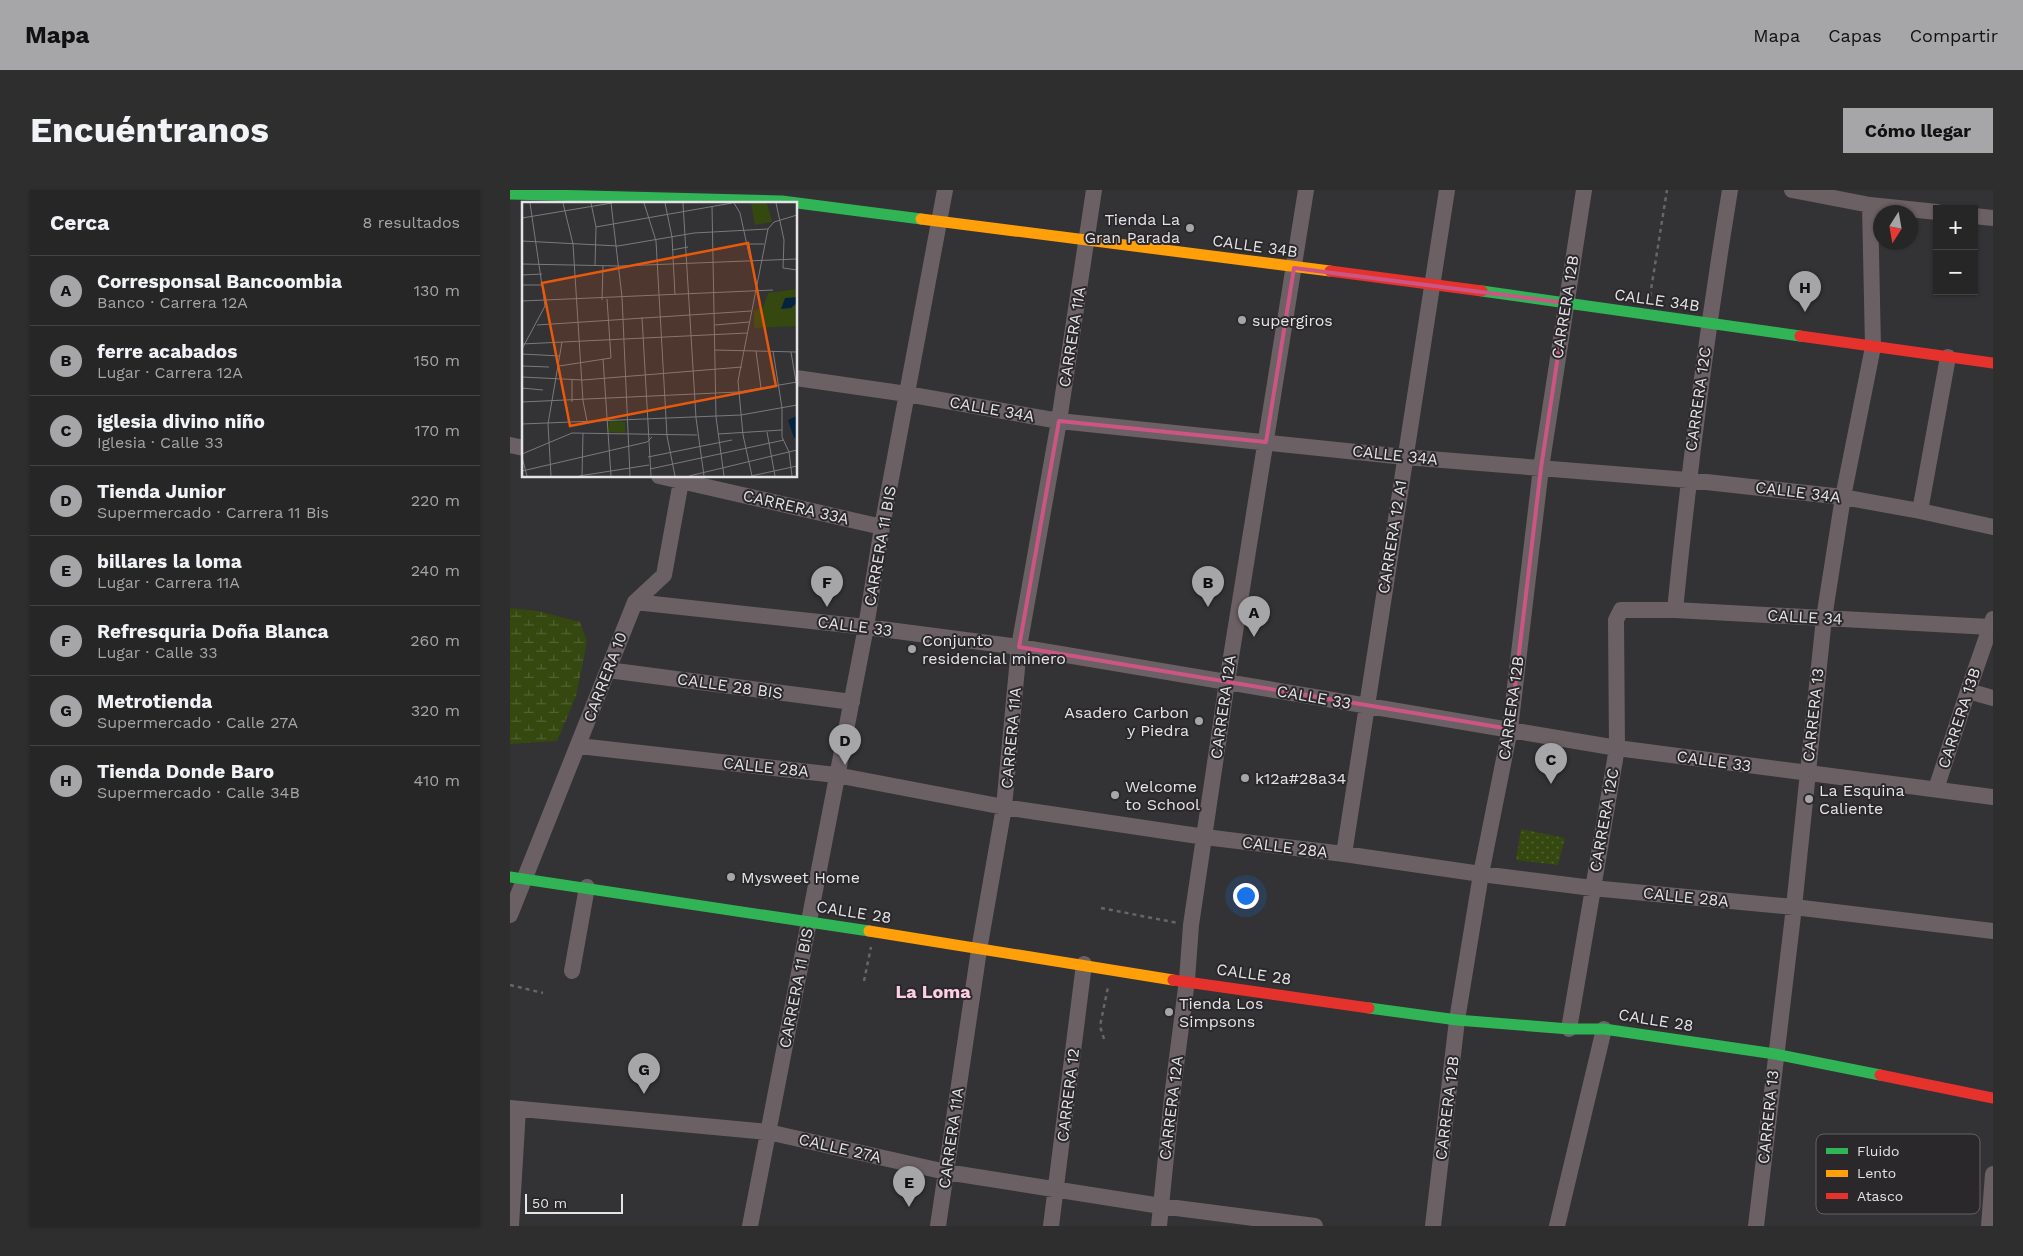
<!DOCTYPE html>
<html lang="es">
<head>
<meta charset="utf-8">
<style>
  :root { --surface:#262627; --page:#2e2e2f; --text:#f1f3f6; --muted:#a4a5a7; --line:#424344; --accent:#a6a5a7 }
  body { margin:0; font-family:"Work Sans",sans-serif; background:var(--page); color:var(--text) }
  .controls { position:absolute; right:15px; top:15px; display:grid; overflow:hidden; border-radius:0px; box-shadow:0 1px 4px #0004 }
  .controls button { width:45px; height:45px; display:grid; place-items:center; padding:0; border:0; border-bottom:1px solid var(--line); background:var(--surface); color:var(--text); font:25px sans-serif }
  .compass { position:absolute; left:1363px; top:15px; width:45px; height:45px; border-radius:50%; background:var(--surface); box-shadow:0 1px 4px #0004; rotate:191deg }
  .scale { position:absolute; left:15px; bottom:12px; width:98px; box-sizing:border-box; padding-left:5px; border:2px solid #e4e3e5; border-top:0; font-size:14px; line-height:18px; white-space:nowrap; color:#e4e3e5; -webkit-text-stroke:4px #2a282b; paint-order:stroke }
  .you { position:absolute; left:735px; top:705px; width:18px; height:18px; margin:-12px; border:4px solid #fff; border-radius:50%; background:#1a73e8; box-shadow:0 0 0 8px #1a73e833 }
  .badge { display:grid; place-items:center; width:32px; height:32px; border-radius:50%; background:var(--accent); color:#111; font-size:16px; font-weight:700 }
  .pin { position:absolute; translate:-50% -41px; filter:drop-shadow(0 1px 2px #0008) }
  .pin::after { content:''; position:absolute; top:26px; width:18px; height:15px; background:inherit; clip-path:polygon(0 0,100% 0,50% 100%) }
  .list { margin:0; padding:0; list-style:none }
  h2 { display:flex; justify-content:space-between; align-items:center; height:65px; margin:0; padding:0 20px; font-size:21px }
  h2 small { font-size:16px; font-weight:400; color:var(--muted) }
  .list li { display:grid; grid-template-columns:32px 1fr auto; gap:15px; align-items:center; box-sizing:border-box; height:70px; padding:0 20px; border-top:1px solid var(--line) }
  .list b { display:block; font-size:19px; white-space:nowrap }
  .list p { margin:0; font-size:16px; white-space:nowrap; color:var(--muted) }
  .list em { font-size:16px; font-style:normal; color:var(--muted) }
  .map { position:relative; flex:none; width:1483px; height:1036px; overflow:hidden; border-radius:0px }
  header { display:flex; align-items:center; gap:30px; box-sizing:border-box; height:70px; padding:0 25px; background:var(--accent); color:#111 }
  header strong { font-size:24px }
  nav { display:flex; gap:28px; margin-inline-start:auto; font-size:18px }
  .intro { display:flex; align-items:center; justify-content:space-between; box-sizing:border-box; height:120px; padding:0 30px }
  h1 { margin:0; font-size:35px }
  .button { padding:12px 22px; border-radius:0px; background:var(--accent); color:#111; font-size:18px; font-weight:700 }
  main { display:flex; gap:30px; padding:0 30px }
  aside { flex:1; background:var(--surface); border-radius:0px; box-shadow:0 1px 4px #0004 }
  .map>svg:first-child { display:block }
  .wetland { fill:url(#wetland-marsh) }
  .park { fill:url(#park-dots) }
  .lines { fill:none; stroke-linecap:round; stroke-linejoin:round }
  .path { stroke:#6b6467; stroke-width:2.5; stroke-dasharray:4 4; stroke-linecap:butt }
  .street { stroke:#6b6064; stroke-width:16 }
  .fast { stroke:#30b455; stroke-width:11 }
  .slow { stroke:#ff9f0a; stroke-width:11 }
  .jam { stroke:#e5322d; stroke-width:11 }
  .marked { fill:none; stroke:#cc5584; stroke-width:4; stroke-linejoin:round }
  .poi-dot { fill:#a6a5a7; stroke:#2a282b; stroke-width:2 }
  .labels { text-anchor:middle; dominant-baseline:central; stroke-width:4; stroke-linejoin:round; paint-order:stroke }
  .poi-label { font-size:16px; fill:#e4e3e5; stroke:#2a282b; text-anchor:start }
  .street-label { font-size:16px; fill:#e4e3e5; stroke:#2a282b }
  .neighbourhood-label { font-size:18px; font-weight:bold; fill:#fdcee4; stroke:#2a282b }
  .inset-road { fill:none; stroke:#7a797b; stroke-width:1 }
  .view { fill:#e8590c; fill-opacity:0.15; stroke:#e8590c; stroke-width:2.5 }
  .inset-edge { fill:none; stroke:#e4e3e5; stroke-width:2.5 }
  .key { fill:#2a282b; stroke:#626063; stroke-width:1 }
  .key-label { font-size:14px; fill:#e4e3e5 }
</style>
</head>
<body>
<header>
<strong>Mapa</strong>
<nav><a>Mapa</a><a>Capas</a><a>Compartir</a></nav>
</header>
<div class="intro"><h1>Encuéntranos</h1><a class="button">Cómo llegar</a></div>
<main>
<aside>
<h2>Cerca<small>8 resultados</small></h2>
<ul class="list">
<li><span class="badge">A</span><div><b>Corresponsal Bancoombia</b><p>Banco · Carrera 12A</p></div><em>130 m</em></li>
<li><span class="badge">B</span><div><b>ferre acabados</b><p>Lugar · Carrera 12A</p></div><em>150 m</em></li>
<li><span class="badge">C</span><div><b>iglesia divino niño</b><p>Iglesia · Calle 33</p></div><em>170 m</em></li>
<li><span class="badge">D</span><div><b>Tienda Junior</b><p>Supermercado · Carrera 11 Bis</p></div><em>220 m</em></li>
<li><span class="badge">E</span><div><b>billares la loma</b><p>Lugar · Carrera 11A</p></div><em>240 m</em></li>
<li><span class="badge">F</span><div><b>Refresquria Doña Blanca</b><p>Lugar · Calle 33</p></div><em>260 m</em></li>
<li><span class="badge">G</span><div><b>Metrotienda</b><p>Supermercado · Calle 27A</p></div><em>320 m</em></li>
<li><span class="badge">H</span><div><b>Tienda Donde Baro</b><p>Supermercado · Calle 34B</p></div><em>410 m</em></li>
</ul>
</aside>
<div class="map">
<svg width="1483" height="1036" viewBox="0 0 1483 1036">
  <defs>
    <pattern id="wetland-marsh" width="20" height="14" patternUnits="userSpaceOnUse" patternTransform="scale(1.25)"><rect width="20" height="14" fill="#344810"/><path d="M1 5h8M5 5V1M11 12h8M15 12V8" fill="none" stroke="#516233"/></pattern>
    <pattern id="park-dots" width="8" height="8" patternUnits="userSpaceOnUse" patternTransform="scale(1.25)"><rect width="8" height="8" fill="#344810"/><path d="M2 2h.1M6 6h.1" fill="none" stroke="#516233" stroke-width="1.8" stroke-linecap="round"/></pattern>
  </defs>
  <rect width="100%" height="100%" fill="#333234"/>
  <path class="wetland" d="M 0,418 L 28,421 L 70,432 L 77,452 L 66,506 L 47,551 L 0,554 Z"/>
  <path class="park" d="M 1011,639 L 1055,648 L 1048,675 L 1006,670 Z"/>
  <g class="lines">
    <path class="path" d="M 1140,106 L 1157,0
      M 591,718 L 668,733
      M 354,791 L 361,757
      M 0,795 L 33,803
      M 594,849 L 590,836 L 598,797"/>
    <path class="street" d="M 1282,0 L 1360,15 L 1427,22
      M 1464,26 L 1483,28
      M 286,188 L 397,204 L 549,231 L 895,267 L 1178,290 L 1333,307 L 1410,321 L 1483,337
      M 0,255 L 14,258
      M 149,286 L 372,337
      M 1410,321 L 1438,167
      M 125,412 L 356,437 L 509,457 L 1107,558 L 1483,607
      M 1165,420 C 1179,279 1197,140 1220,0
      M 98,480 L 342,512
      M 1458,501 L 1483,508
      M 69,556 L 326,585 L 494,617 L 695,647 L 834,664 L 971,684 L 1082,698 L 1284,717 L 1483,741
      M 1426,599 L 1458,501 L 1483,429
      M 834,664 L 937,0
      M 0,725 L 125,412 L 154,385 L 172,286
      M 62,781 L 77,697
      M 1059,839 L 1107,558 L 1106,430 L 1111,420 L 1165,420 L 1480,437
      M 0,918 L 258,942 L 436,982 L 651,1016 L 805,1036
      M 1,1036 L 8,919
      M 240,1036 L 356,437 L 372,337 L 435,0
      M 428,1036 L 469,760 L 494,617 L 509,457 L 549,231 L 584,0
      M 541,1036 L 574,774
      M 649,1036 L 662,907 L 677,790 L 681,735 L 717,492 L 796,0
      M 923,1036 L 947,830 L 971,684 L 1000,539 L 1031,278 L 1074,0
      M 1047,1036 L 1094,839
      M 1246,1036 L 1284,717 L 1314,428 L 1333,307 L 1363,157 L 1360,15
      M 1479,1036 L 1483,984"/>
    <path class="fast" d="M 0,4 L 272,11 L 411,29
      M 972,101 L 1290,146
      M 0,687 L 359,741
      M 859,818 L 947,830 L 1059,839 L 1094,839 L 1265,864 L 1370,885"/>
    <path class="slow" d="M 411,29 L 820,81
      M 359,741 L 663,790"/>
    <path class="jam" d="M 820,81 L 972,101
      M 1290,146 L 1483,173
      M 663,790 L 859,818
      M 1370,885 L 1483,908"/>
  </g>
  <path class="marked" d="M 784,78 L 1056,113 L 1031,278 L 1000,539 L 509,457 L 549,231 L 756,252 Z"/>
  <g class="poi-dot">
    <circle cx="680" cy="38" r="5"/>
    <circle cx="732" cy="130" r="5"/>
    <circle cx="402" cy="459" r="5"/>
    <circle cx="689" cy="531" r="5"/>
    <circle cx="735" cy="588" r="5"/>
    <circle cx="605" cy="605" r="5"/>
    <circle cx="1299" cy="609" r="5"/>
    <circle cx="221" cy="687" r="5"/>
    <circle cx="659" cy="822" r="5"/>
  </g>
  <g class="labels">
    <g class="poi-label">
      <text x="670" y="29" text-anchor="end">Tienda La<tspan x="670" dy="18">Gran Parada</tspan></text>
      <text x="742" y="130">supergiros</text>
      <text x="412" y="450">Conjunto<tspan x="412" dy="18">residencial minero</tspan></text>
      <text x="679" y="522" text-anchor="end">Asadero Carbon<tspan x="679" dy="18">y Piedra</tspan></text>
      <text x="745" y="588">k12a#28a34</text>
      <text x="615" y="596">Welcome<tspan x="615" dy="18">to School</tspan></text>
      <text x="1309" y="600">La Esquina<tspan x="1309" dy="18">Caliente</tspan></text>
      <text x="231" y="687">Mysweet Home</text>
      <text x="669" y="813">Tienda Los<tspan x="669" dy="18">Simpsons</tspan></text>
    </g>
    <g class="street-label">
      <text transform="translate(745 56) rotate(8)">CALLE 34B</text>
      <text transform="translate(1147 110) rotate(8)">CALLE 34B</text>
      <text transform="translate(1055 117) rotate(-81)">CARRERA 12B</text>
      <text transform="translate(562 147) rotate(-81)">CARRERA 11A</text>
      <text transform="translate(1188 209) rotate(-82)">CARRERA 12C</text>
      <text transform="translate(482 219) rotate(10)">CALLE 34A</text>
      <text transform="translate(885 265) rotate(6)">CALLE 34A</text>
      <text transform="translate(1288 302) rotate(7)">CALLE 34A</text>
      <text transform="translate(286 317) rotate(13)">CARRERA 33A</text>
      <text transform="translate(882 347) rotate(-81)">CARRERA 12 A1</text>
      <text transform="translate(370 356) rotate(-80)">CARRERA 11 BIS</text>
      <text transform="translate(1295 427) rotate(3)">CALLE 34</text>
      <text transform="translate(345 436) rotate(7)">CALLE 33</text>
      <text transform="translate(95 487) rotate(-69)">CARRERA 10</text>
      <text transform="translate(220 496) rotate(8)">CALLE 28 BIS</text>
      <text transform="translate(804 507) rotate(10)">CALLE 33</text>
      <text transform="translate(713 517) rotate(-82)">CARRERA 12A</text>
      <text transform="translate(1001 518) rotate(-82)">CARRERA 12B</text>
      <text transform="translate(1303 525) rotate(-84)">CARRERA 13</text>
      <text transform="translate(1449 528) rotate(-72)">CARRERA 13B</text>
      <text transform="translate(501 548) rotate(-85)">CARRERA 11A</text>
      <text transform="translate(1204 571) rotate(8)">CALLE 33</text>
      <text transform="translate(256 577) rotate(6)">CALLE 28A</text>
      <text transform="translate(1094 630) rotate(-80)">CARRERA 12C</text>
      <text transform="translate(775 657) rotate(7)">CALLE 28A</text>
      <text transform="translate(1176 707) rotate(6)">CALLE 28A</text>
      <text transform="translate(344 722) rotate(9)">CALLE 28</text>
      <text transform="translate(744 784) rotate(8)">CALLE 28</text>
      <text transform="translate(286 798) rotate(-79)">CARRERA 11 BIS</text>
      <text transform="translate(1146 830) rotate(9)">CALLE 28</text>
      <text transform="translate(558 905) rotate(-83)">CARRERA 12</text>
      <text transform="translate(661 918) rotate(-83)">CARRERA 12A</text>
      <text transform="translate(937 918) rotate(-83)">CARRERA 12B</text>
      <text transform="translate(1258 927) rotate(-84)">CARRERA 13</text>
      <text transform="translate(441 948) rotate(-82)">CARRERA 11A</text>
      <text transform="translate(330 958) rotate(13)">CALLE 27A</text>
    </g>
    <g class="neighbourhood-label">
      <text x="423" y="801">La Loma</text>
    </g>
  </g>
  <g transform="translate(12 12)">
    <rect width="275" height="275" fill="#333234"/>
    <path d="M 229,1 L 245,1 L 250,20 L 233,23 Z" fill="#344810"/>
    <path d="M 275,87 L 275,124 L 232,126 L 232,109 L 241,105 L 246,91 Z" fill="#344810"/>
    <path d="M 87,219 L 103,220 L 103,231 L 86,230 Z" fill="#344810"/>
    <path d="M 275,95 L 275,101 L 269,106 L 259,107 L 263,96 ZM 275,214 L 275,235 L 272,236 L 266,218 Z" fill="#052340"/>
    <path class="inset-road" d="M 41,1 L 51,42 L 61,199 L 65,219M 69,1 L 74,25 L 73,64M 89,1 L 100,95 L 108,274M 122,1 L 134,39 L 145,234 L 153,274M 143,1 L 150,35 L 153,93M 161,1 L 174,216 L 182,274M 212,1 L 218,11 L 228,57M 254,1 L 262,38 L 261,66 L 275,68M 190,4 L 194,215 L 202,274M 0,16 L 90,1M 74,25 L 210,1M 0,39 L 96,44 L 172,31 L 246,27 L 252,20 L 275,13M 226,42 L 242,42M 150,48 L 166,45M 0,62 L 98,64 L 275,57M 0,73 L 20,72M 0,83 L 21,83M 80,98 L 81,64M 0,99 L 251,88M 120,115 L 129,274M 15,123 L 229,109M 193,123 L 227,120M 0,142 L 225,131M 0,147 L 23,104 L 8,1M 193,148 L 275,150M 234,149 L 239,186M 251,149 L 260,206 L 260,235 L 267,250 L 270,274M 269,150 L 275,186M 0,152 L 38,154M 81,157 L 89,274M 0,164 L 27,165M 37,164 L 89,156 L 85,97M 0,175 L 61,178 L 220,165M 50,178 L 50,200M 0,186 L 21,188M 0,200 L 216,190 L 275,180M 0,222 L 219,213 L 275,203M 245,230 L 253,274M 196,232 L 260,228M 0,252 L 50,231 L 175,233M 0,255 L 5,274M 126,255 L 210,238M 128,267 L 262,238M 0,269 L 125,240 L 130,235M 29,274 L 26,222 L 40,140M 57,274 L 127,263M 60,274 L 61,231M 167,274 L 275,248M 229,274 L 275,264M 230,274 L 221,233 L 216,179 L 246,27"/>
    <path class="view" d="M 226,41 L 254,184 L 48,224 L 20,81 Z"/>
    <rect width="275" height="275" class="inset-edge"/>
  </g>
  <rect x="1306" y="944" width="164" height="80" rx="8" class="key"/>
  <rect x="1316" y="958" width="22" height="6" fill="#30b455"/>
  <rect x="1316" y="980" width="22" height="7" fill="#ff9f0a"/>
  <rect x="1316" y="1003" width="22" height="6" fill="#e5322d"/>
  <g class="key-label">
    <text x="1347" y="966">Fluido</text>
    <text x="1347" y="988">Lento</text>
    <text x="1347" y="1011">Atasco</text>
  </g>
</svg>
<div class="controls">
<button>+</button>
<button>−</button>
</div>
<svg class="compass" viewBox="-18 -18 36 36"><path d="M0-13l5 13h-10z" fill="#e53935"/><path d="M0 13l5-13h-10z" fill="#a4a5a7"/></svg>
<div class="scale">50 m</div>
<div class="you"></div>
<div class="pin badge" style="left:744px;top:447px">A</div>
<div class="pin badge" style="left:698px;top:417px">B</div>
<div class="pin badge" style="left:1041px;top:594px">C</div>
<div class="pin badge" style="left:335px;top:575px">D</div>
<div class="pin badge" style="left:399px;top:1017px">E</div>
<div class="pin badge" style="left:317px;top:417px">F</div>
<div class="pin badge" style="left:134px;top:904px">G</div>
<div class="pin badge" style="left:1295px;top:122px">H</div>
</div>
</main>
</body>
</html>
